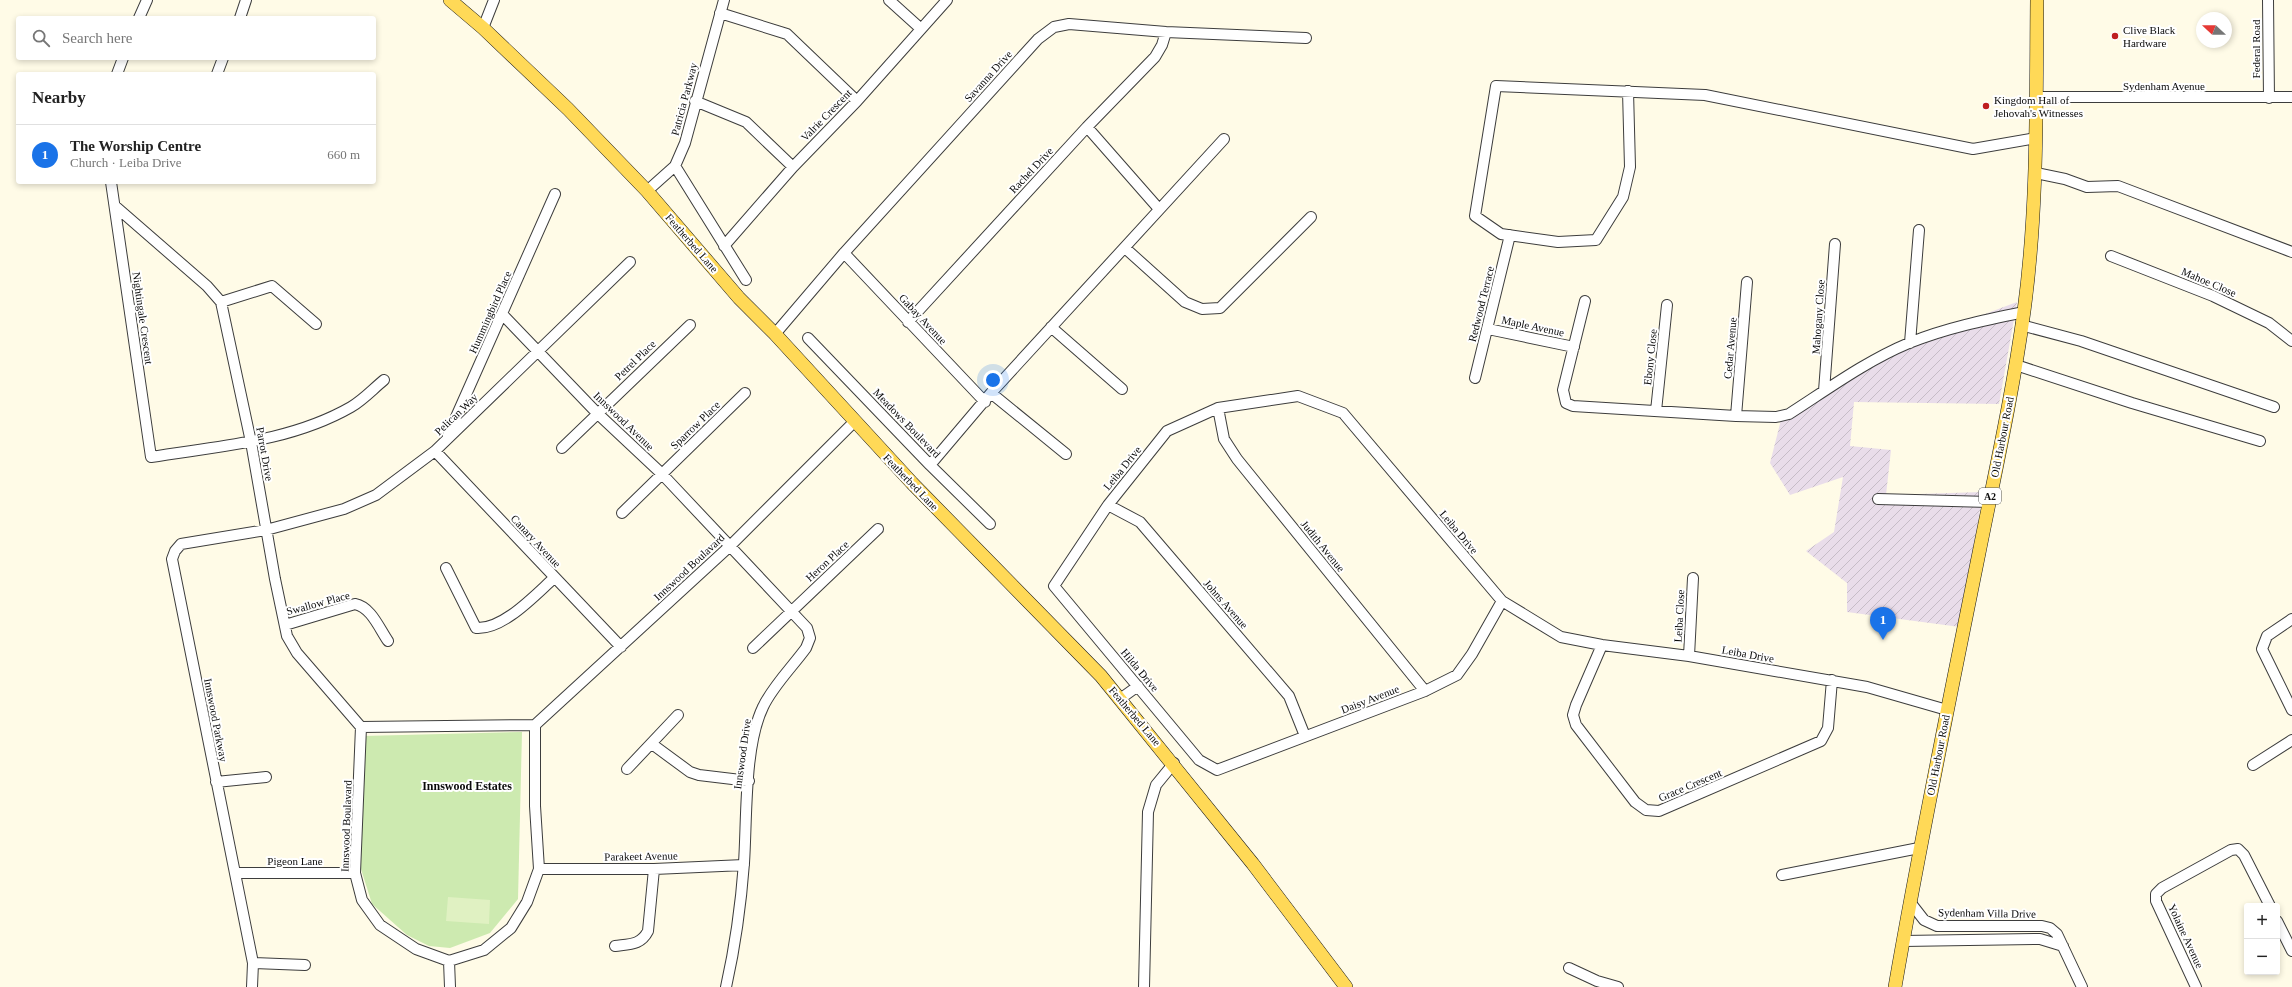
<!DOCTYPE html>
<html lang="en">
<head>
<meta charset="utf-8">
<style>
  :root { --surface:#fff; --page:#f6f6f6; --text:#222; --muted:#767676; --line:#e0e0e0; --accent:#1a73e8 }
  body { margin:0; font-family:Georgia,serif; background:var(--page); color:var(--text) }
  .controls { position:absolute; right:12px; bottom:12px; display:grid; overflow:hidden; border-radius:4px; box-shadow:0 2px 6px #0003 }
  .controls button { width:36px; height:36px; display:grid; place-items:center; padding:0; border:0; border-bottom:1px solid var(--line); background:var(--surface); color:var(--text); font:20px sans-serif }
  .compass { position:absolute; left:2196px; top:12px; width:36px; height:36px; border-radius:50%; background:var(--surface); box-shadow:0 2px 6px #0003; rotate:292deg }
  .you { position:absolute; left:993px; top:380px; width:14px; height:14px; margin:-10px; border:3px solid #fff; border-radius:50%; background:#1a73e8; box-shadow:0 0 0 6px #1a73e833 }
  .badge { display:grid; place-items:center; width:26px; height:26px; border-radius:50%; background:var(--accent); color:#fff; font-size:13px; font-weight:700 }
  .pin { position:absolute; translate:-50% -33px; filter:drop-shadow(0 1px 2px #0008) }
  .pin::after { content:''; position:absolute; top:21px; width:14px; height:12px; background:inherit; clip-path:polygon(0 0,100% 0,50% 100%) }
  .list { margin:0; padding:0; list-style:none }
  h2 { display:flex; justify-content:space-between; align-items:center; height:52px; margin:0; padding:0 16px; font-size:17px }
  h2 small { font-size:13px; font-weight:400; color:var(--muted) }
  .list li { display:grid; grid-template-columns:26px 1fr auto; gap:12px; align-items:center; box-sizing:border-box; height:60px; padding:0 16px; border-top:1px solid var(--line) }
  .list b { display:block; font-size:15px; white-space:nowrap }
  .list p { margin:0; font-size:13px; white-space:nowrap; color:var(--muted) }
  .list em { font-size:13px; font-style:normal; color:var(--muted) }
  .icon { flex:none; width:22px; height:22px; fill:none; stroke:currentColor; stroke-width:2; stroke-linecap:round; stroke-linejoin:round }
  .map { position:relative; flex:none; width:2292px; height:987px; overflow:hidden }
  .search { position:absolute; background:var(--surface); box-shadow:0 2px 6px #0003; left:16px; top:16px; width:360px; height:44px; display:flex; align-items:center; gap:10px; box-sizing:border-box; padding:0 14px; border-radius:4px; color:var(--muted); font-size:15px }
  .panel { position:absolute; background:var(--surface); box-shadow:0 2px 6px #0003; left:16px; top:72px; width:360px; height:112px; border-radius:4px }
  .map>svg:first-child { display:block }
  .industrial { fill:url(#industrial-furrows) }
  .green { fill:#cdeab0 }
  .pitch { fill:#e0f1c2 }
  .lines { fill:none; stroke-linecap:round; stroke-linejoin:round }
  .minor-casing { stroke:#3d3d3d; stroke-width:12 }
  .major-casing { stroke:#1b1b1b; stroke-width:14 }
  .minor { stroke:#fff; stroke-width:10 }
  .major { stroke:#ffd957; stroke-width:13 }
  .poi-dot { fill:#bf1d21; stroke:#fff; stroke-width:1.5 }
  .labels { text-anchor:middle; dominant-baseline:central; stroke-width:4; stroke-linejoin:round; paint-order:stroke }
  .shield { fill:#fff; stroke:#545454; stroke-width:1 }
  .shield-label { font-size:10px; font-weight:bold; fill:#0a0a0a }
  .poi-label { font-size:11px; fill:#0a0a0a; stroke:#fff; text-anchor:start }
  .street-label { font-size:11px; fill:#0a0a0a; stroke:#fff }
  .neighbourhood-label { font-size:12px; font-weight:bold; fill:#0a0a0a; stroke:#fff }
</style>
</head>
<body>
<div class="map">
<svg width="2292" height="987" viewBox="0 0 2292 987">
  <defs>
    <pattern id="industrial-furrows" width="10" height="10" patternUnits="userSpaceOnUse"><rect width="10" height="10" fill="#e9ddea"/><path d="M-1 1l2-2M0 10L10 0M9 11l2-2" fill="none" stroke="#c6bcc7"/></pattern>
  </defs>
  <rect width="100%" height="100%" fill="#fffbe7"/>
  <path class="industrial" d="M 2017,302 L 1999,404 L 1854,402 L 1850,446 L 1891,450 L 1886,495 L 1983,492 L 1960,627 L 1847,612 L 1847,583 L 1806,551 L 1834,532 L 1843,477 L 1790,495 L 1770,463 L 1783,412 L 1870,357 Z"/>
  <path class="green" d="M 522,732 L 518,899 L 490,933 L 450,948 L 429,946 L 407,935 L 372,904 L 361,869 L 363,736 Z"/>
  <path class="pitch" d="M 448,897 L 490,900 L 489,924 L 446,921 Z"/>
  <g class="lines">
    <g class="minor-casing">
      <path id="minor" d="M 889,0 L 920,28
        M 2268,0 L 2269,98
        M 720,13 L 787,34 L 857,101
        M 139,18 L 147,0
        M 240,18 L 246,0
        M 483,28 L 494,0
        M 117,74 L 123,58
        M 217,74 L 223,58
        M 1628,91 L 1630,167 L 1623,197 L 1596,240 L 1558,242 L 1501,234 L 1475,216 L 1496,86 L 1705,95 L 1973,149 L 2036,138
        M 2036,97 L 2292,97
        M 695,101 L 746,122 L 793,167
        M 1087,127 L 1159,209
        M 675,166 L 746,280
        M 2036,173 L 2065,179 L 2087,187 L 2118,186 L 2292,252
        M 111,182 L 151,457 C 218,446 290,442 351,407 C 363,400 373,389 384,380
        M 647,191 L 675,166 L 685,143 L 724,0
        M 115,206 L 207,286 L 221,302 L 251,442 L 275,579 L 287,636 L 297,653 L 361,727
        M 724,246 L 793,167 L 857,101 L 947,0
        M 1125,248 L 1185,302 L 1202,309 L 1220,308 L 1311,217
        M 844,253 L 985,402
        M 2111,256 L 2213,296 L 2269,323 L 2292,341
        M 1585,301 L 1563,390 L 1566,403 L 1573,406 L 1736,416 L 1776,417 L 1789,414 C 1828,389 1866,361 1909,343 C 1946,328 1985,320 2024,312
        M 221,302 L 272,286 L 316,324
        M 502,314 L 597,413 L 662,474 L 807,628 L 810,638 L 806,648 C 793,666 772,687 763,707 C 744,746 747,819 744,863 C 741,904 735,947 726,987
        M 908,322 L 1087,127 L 1155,57 L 1162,45 L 1166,32
        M 2021,325 L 2081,341 L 2274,407
        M 1051,327 L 1122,389
        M 1488,329 L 1574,347
        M 775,334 L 844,253 L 1038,39 L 1054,27 L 1069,24 L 1166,32 L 1306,38
        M 808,338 L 930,465 L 990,524
        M 1910,343 L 1919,230
        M 2016,365 L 2132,403 L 2260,441
        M 1475,378 L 1510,235
        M 1824,391 L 1835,244
        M 991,393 L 1066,454
        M 1218,408 L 1224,439 L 1237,459 L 1425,691
        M 1656,411 L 1667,305
        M 1736,416 L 1747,282
        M 448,435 L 555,194
        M 562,448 L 690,325
        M 435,451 L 621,647
        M 930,465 L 991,393 L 1224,139
        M 1878,499 L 1989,502
        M 1108,505 L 1140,522 L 1289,696 L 1305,736
        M 622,513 L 745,393
        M 446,568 L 476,628 C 503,630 535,595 554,578
        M 1502,601 L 1472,654 L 1457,675 L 1425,691 L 1217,770 L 1199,760 L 1054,586 L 1108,505 L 1167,431 L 1218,408 L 1298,396 L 1343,413 L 1502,601 L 1561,637 L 1602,645 L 1689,656 L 1867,687 L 1947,710
        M 2292,619 L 2267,636 L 2262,649 L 2292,710
        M 285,625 L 355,604 C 371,607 379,628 388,641
        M 1602,645 L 1576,705 L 1573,715 L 1576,725 L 1635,802 L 1646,810 L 1659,811 L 1821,741 L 1828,728 L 1832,680
        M 753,648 L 878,529
        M 1689,656 L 1693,578
        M 1120,699 L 1138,686
        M 361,727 L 535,725 L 730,546 L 855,421
        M 361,727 L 355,873 L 362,900 L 380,925 L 416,949 L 449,961 L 484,950 L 511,928 L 527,902 L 539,869 L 535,806 L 535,725
        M 652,744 L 690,772 L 699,775 L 749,781
        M 2253,765 L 2292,740
        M 627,769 L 678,715
        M 216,782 L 266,777
        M 539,869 L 654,869 L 744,865
        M 235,873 L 355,873
        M 1782,875 L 1919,848
        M 1910,902 L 1924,920 L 1937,926 L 2042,926 L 2050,928 L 2057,934 L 2082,987
        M 2277,921 L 2292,951
        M 1903,941 L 2040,939 L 2063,946
        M 615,946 C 630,944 641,945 648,931 L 654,869
        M 449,961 L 450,987
        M 253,963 L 305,965
        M 1569,968 L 1597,981 L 1618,987
        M 252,987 L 253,963 L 172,559 L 175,551 L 181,544 L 266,530 L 344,509 L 376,495 L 435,451 L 630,262
        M 1144,987 L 1148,812 L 1156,785 L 1174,763
        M 2196,987 L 2156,901 L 2156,894 L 2162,888 L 2231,850 L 2238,849 L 2244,855 L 2270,906"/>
    </g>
    <g class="major-casing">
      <path id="major" d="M 450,0 L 483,28 L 568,109 L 647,191 L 739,298 L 775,334 L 912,483 L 1101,676 L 1253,864 L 1346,987
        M 1895,987 C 1920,842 1950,697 1979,553 C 1995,473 2013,392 2024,311 C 2038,208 2036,104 2037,0"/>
    </g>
    <use href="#minor" class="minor"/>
    <use href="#major" class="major"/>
  </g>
  <g class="poi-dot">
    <circle cx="2115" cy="36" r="4"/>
    <circle cx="1986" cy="106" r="4"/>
  </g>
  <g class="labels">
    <rect class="shield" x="1979" y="488" width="22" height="16" rx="3"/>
    <g class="shield-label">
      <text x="1990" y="496">A2</text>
    </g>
    <g class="poi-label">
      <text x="2123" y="30">Clive Black<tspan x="2123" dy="13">Hardware</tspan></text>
      <text x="1994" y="100">Kingdom Hall of<tspan x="1994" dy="13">Jehovah's Witnesses</tspan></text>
    </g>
    <g class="street-label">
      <text transform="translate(2256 49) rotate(-90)">Federal Road</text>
      <text transform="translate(988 76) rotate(-48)">Savanna Drive</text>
      <text x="2164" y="86">Sydenham Avenue</text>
      <text transform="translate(684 99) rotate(-75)">Patricia Parkway</text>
      <text transform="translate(826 115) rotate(-46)">Valrie Crescent</text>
      <text transform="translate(1031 170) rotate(-47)">Rachel Drive</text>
      <text transform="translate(692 243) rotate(49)">Featherbed Lane</text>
      <text transform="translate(2209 282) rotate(23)">Mahoe Close</text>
      <text transform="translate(1481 304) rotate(-76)">Redwood Terrace</text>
      <text transform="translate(490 312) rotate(-66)">Hummingbird Place</text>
      <text transform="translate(1818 317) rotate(-86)">Mahogany Close</text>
      <text transform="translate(143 318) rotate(82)">Nightingale Crescent</text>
      <text transform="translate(923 319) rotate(47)">Gabay Avenue</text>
      <text transform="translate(1533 326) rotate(12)">Maple Avenue</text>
      <text transform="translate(1730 348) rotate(-85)">Cedar Avenue</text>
      <text transform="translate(1650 357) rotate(-84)">Ebony Close</text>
      <text transform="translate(635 360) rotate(-44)">Petrel Place</text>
      <text transform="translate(456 414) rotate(-44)">Pelican Way</text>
      <text transform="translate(624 421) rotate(44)">Innswood Avenue</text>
      <text transform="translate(907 423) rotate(46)">Meadows Boulevard</text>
      <text transform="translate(695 425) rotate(-44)">Sparrow Place</text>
      <text transform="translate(2002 437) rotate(-79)">Old Harbour Road</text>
      <text transform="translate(265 454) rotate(80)">Parrot Drive</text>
      <text transform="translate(1122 468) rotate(-51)">Leiba Drive</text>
      <text transform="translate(911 482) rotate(46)">Featherbed Lane</text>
      <text transform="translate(1459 532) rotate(50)">Leiba Drive</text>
      <text transform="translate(536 541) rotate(47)">Canary Avenue</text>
      <text transform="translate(1323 546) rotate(51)">Judith Avenue</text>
      <text transform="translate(827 561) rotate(-43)">Heron Place</text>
      <text transform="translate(689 567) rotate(-43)">Innswood Boulavard</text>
      <text transform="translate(318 603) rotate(-15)">Swallow Place</text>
      <text transform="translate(1226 604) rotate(49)">Johns Avenue</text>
      <text transform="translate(1679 616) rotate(-87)">Leiba Close</text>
      <text transform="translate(1748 654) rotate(10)">Leiba Drive</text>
      <text transform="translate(1140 670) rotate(50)">Hilda Drive</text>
      <text transform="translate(1370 699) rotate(-21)">Daisy Avenue</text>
      <text transform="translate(1135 716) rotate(50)">Featherbed Lane</text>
      <text transform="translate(216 720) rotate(79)">Innswood Parkway</text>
      <text transform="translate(742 754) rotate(-82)">Innswood Drive</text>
      <text transform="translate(1938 755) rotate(-79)">Old Harbour Road</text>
      <text transform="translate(1690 785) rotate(-23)">Grace Crescent</text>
      <text transform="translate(346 826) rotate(-88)">Innswood Boulavard</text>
      <text transform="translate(641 856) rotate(-1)">Parakeet Avenue</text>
      <text x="295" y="861">Pigeon Lane</text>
      <text transform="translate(1987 913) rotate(1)">Sydenham Villa Drive</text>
      <text transform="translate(2186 936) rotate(65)">Yolaine Avenue</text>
    </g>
    <g class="neighbourhood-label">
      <text x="467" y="786">Innswood Estates</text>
    </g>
  </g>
</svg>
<div class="controls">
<button>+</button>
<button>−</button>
</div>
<svg class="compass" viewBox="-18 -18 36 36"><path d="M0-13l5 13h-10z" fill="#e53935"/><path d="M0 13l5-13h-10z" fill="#767676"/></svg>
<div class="you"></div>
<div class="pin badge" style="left:1883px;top:640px">1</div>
<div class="search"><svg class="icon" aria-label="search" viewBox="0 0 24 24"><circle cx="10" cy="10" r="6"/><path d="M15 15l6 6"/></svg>Search here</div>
<section class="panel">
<h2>Nearby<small></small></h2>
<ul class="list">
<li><span class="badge">1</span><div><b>The Worship Centre</b><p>Church · Leiba Drive</p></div><em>660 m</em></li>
</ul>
</section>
</div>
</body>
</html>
